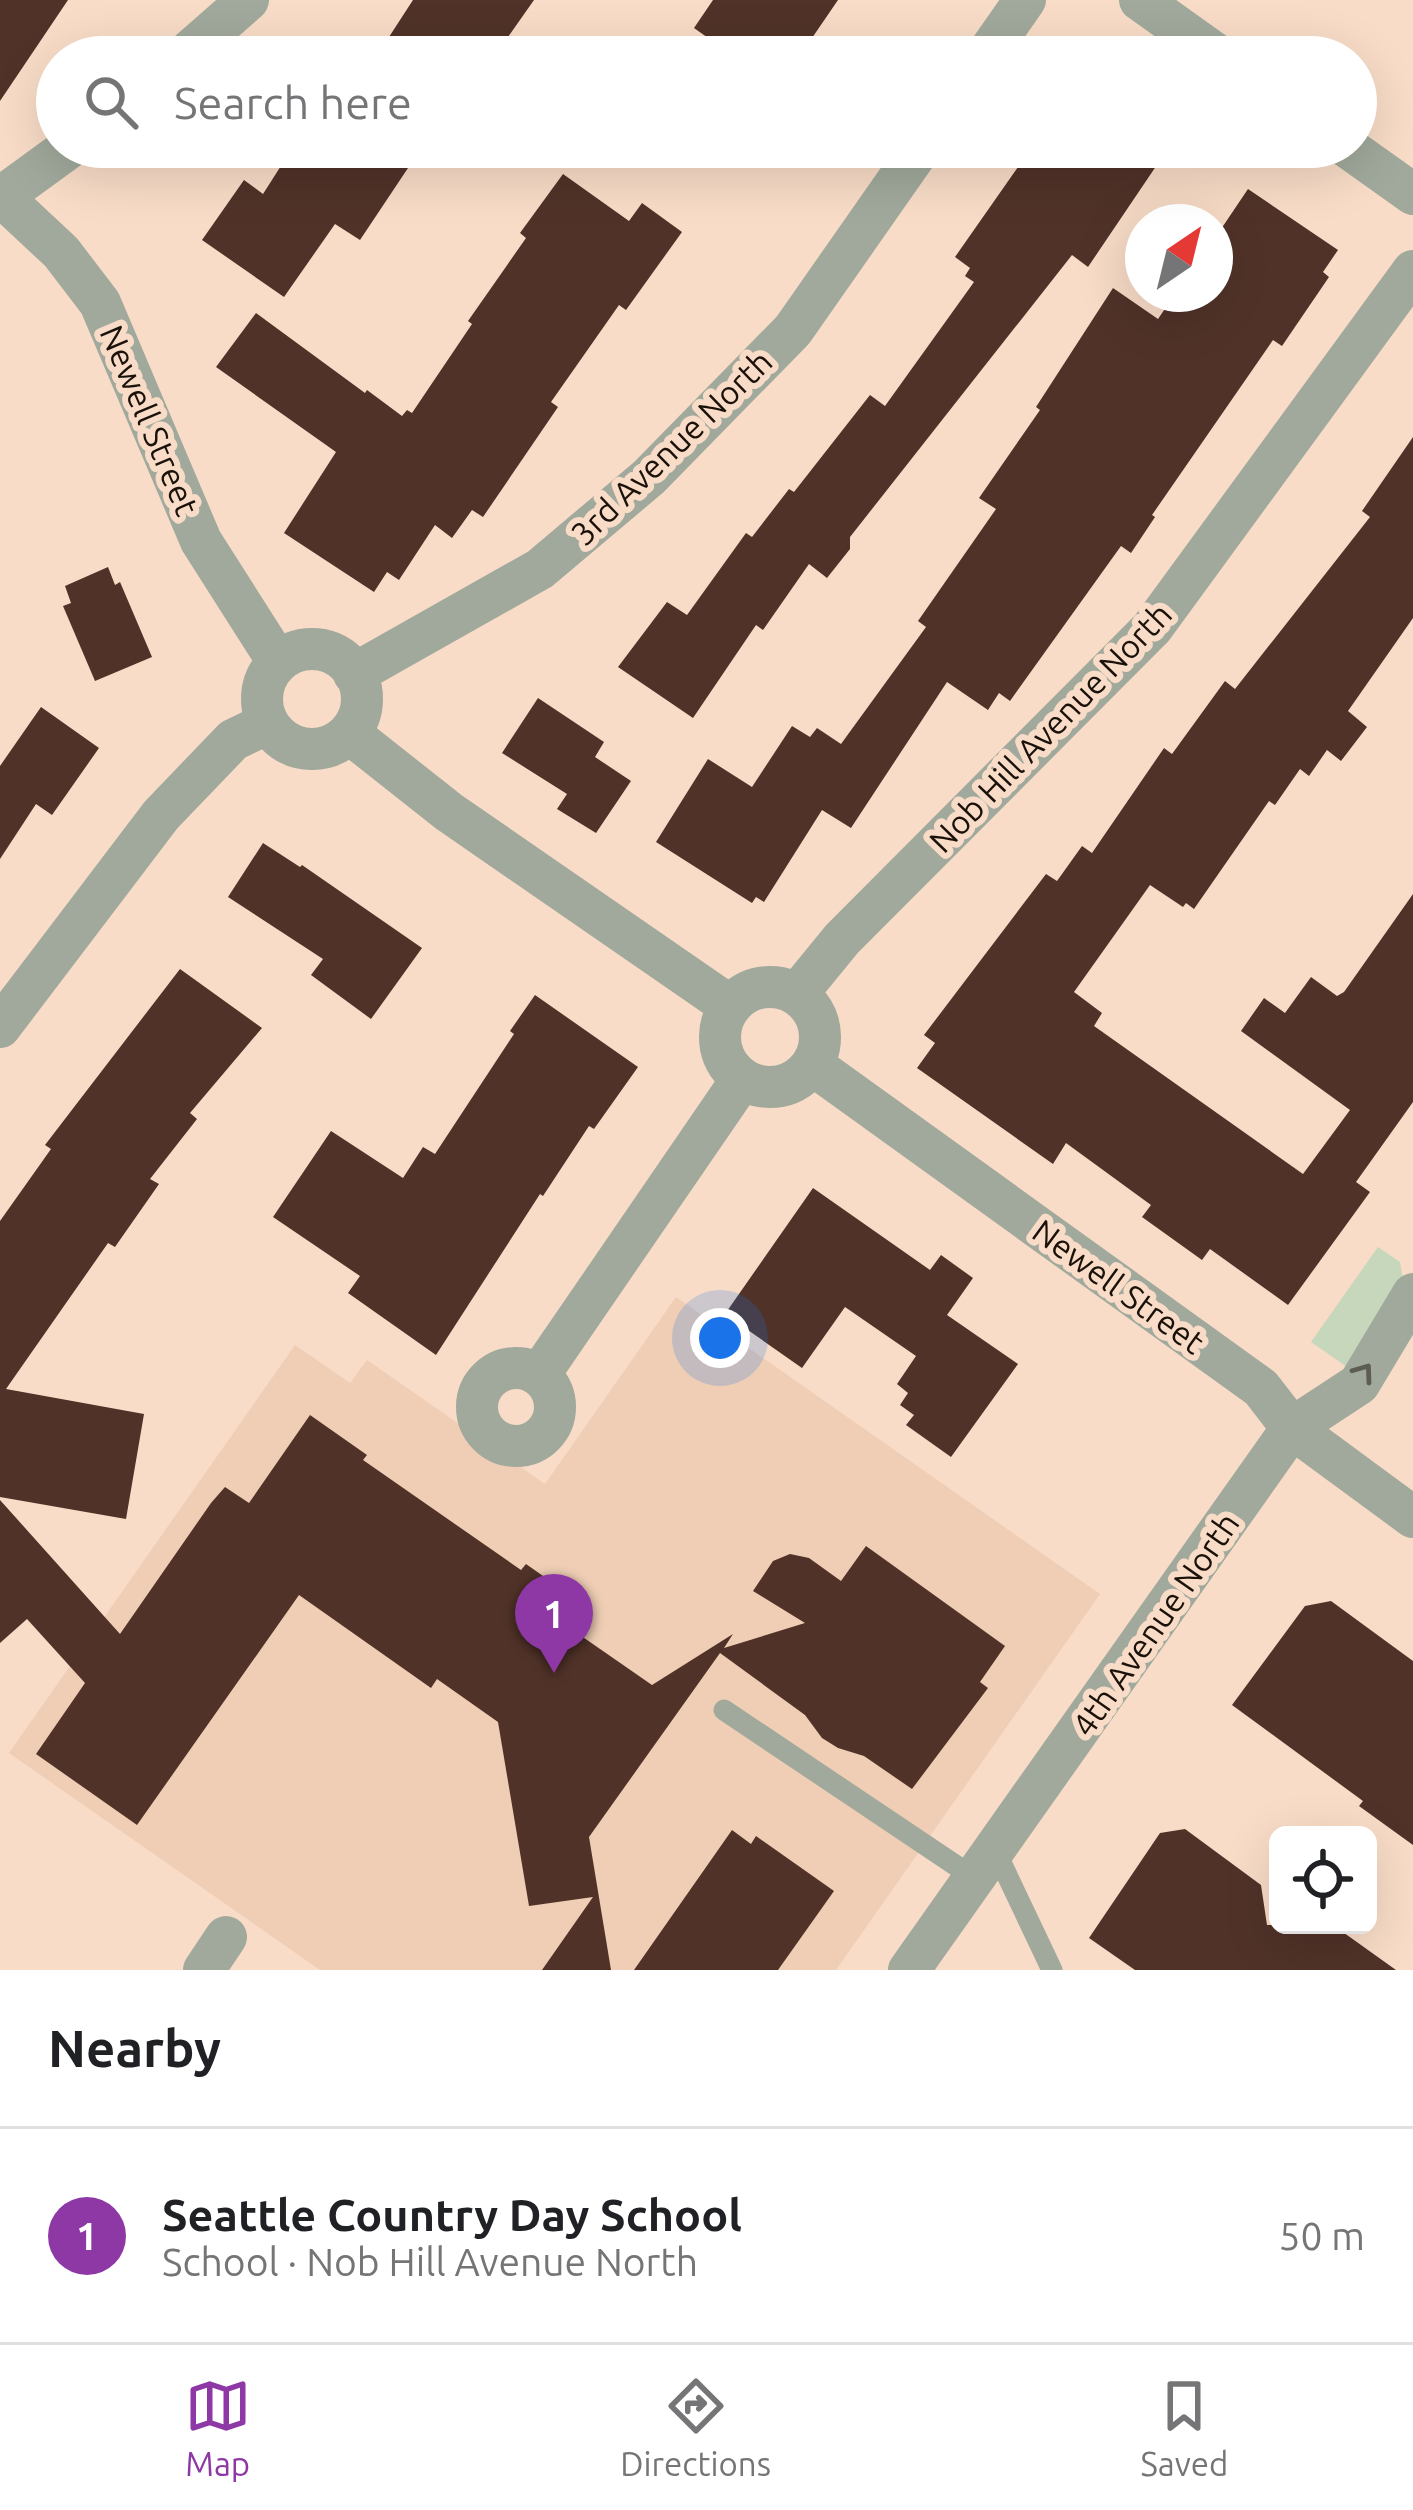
<!DOCTYPE html>
<html lang="en">
<head>
<meta charset="utf-8">
<style>
  :root { --surface:#fff; --page:#f2f2f2; --text:#202124; --muted:#757577; --line:#e0e0e0; --accent:#8e38a5 }
  body { margin:0; font-family:Ubuntu,sans-serif; background:var(--page); color:var(--text) }
  .controls { position:absolute; right:36px; bottom:36px; display:grid; overflow:hidden; border-radius:18px; box-shadow:0 12px 48px #0002 }
  .controls button { width:108px; height:108px; display:grid; place-items:center; padding:0; border:0; border-bottom:3px solid var(--line); background:var(--surface); color:var(--text); font:60px sans-serif }
  .compass { position:absolute; left:1125px; top:204px; width:108px; height:108px; border-radius:50%; background:var(--surface); box-shadow:0 12px 48px #0002; rotate:35deg }
  .you { position:absolute; left:720px; top:1338px; width:42px; height:42px; margin:-30px; border:9px solid #fff; border-radius:50%; background:#1a73e8; box-shadow:0 0 0 18px #1a73e833 }
  .badge { display:grid; place-items:center; width:78px; height:78px; border-radius:50%; background:var(--accent); color:#fff; font-size:39px; font-weight:700 }
  .pin { position:absolute; translate:-50% -99px; filter:drop-shadow(0 3px 6px #0008) }
  .pin::after { content:''; position:absolute; top:63px; width:42px; height:36px; background:inherit; clip-path:polygon(0 0,100% 0,50% 100%) }
  .list { margin:0; padding:0; list-style:none }
  h2 { display:flex; justify-content:space-between; align-items:center; height:156px; margin:0; padding:0 48px; font-size:51px }
  h2 small { font-size:39px; font-weight:400; color:var(--muted) }
  .list li { display:grid; grid-template-columns:78px 1fr auto; gap:36px; align-items:center; box-sizing:border-box; height:216px; padding:0 48px; border-top:3px solid var(--line) }
  .list b { display:block; font-size:45px; white-space:nowrap }
  .list p { margin:0; font-size:39px; white-space:nowrap; color:var(--muted) }
  .list em { font-size:39px; font-style:normal; color:var(--muted) }
  .icon { flex:none; width:66px; height:66px; fill:none; stroke:currentColor; stroke-width:2; stroke-linecap:round; stroke-linejoin:round }
  .map { position:relative; flex:none; width:1413px; height:1970px; overflow:hidden }
  .search { position:absolute; background:var(--surface); box-shadow:0 12px 48px #0002; left:36px; right:36px; top:36px; height:132px; display:flex; align-items:center; gap:30px; box-sizing:border-box; padding:0 42px; border-radius:66px; color:var(--muted); font-size:45px }
  .sheet { height:372px; background:var(--surface) }
  nav { display:flex; justify-content:space-around; align-items:center; box-sizing:border-box; height:168px; border-top:3px solid var(--line); background:var(--surface); font-size:33px; color:var(--muted) }
  nav a { display:grid; justify-items:center; gap:6px }
  nav .on { color:var(--accent) }
  .map>svg:first-child { display:block }
  .built { fill:#efceb5 }
  .green { fill:#c7d7bc }
  .building { fill:#503228 }
  .lines { fill:none; stroke-linecap:round; stroke-linejoin:round }
  .lane { stroke:#a0a99b; stroke-width:21 }
  .street { stroke:#a0a99b; stroke-width:42 }
  .oneway { stroke:#5d5d52 }
  .labels { text-anchor:middle; dominant-baseline:central; stroke-width:12; stroke-linejoin:round; paint-order:stroke }
  .street-label { font-size:33px; fill:#1a110a; stroke:#f8dcc7 }
</style>
</head>
<body>
<div class="map">
<svg width="1413" height="1970" viewBox="0 0 1413 1970">
  <rect width="100%" height="100%" fill="#f8dcc7"/>
  <path class="built" d="M 676,1297 L 1100,1594 L 836,1970 L 320,1970 L 9,1753 L 295,1345 L 350,1383 L 367,1360 L 545,1484 Z"/>
  <path class="green" d="M 1378,1247 L 1400,1262 L 1404,1286 L 1357,1374 L 1311,1342 Z"/>
  <path class="building" d="M 0,0 L 68,0 L 0,101 Z
    M 413,0 L 534,0 L 494,57 L 376,57 Z
    M 713,0 L 838,0 L 799,57 L 735,57 L 694,28 Z
    M 293,147 L 422,147 L 360,240 L 335,224 L 284,297 L 202,240 L 244,180 L 263,194 Z
    M 1032,147 L 1169,147 L 1088,267 L 1072,255 L 850,537 L 850,549 L 827,578 L 809,564 L 763,630 L 756,625 L 693,718 L 618,667 L 667,602 L 687,615 L 746,533 L 752,537 L 789,489 L 794,492 L 870,395 L 885,406 L 974,282 L 965,276 L 970,268 L 955,257 Z
    M 563,174 L 629,221 L 642,203 L 682,232 L 626,310 L 619,305 L 551,402 L 558,407 L 483,517 L 472,510 L 452,538 L 435,525 L 399,580 L 387,572 L 374,592 L 284,533 L 336,452 L 216,367 L 256,313 L 365,393 L 367,390 L 402,416 L 407,410 L 412,413 L 472,324 L 468,321 L 526,238 L 520,233 Z
    M 1248,189 L 1338,250 L 1323,272 L 1329,277 L 1282,346 L 1273,340 L 1152,515 L 1155,517 L 1131,553 L 1121,546 L 1010,701 L 999,693 L 988,710 L 947,682 L 851,828 L 822,810 L 764,902 L 756,897 L 752,903 L 656,842 L 708,759 L 752,787 L 792,726 L 810,737 L 817,728 L 841,744 L 926,627 L 918,621 L 996,509 L 979,498 L 1040,410 L 1036,407 L 1113,288 L 1158,319 L 1175,294 L 1215,294 L 1215,238 Z
    M 1413,437 L 1413,618 L 1348,711 L 1367,727 L 1341,761 L 1327,750 L 1309,776 L 1300,769 L 1275,805 L 1269,801 L 1194,909 L 1186,903 L 1183,907 L 1150,885 L 1074,992 L 1102,1013 L 1094,1026 L 1303,1174 L 1350,1110 L 1241,1031 L 1264,998 L 1285,1013 L 1311,977 L 1337,996 L 1344,992 L 1413,894 L 1413,1102 L 1356,1182 L 1370,1192 L 1288,1305 L 1210,1249 L 1202,1260 L 1142,1217 L 1151,1205 L 1066,1143 L 1053,1164 L 917,1068 L 935,1043 L 924,1035 L 1046,874 L 1057,881 L 1082,846 L 1092,853 L 1164,748 L 1172,754 L 1225,681 L 1235,689 L 1370,517 L 1362,511 Z
    M 108,567 L 115,585 L 120,582 L 152,657 L 95,681 L 63,606 L 71,603 L 65,586 Z
    M 538,698 L 604,742 L 595,757 L 631,781 L 596,833 L 557,809 L 567,794 L 502,753 Z
    M 41,707 L 99,748 L 52,815 L 36,804 L 0,859 L 0,766 Z
    M 263,843 L 300,867 L 302,865 L 422,948 L 371,1019 L 311,975 L 323,959 L 228,897 Z
    M 180,969 L 262,1028 L 190,1113 L 197,1119 L 150,1179 L 159,1184 L 115,1247 L 108,1243 L 6,1389 L 144,1414 L 126,1519 L 0,1497 L 0,1221 L 51,1149 L 45,1145 Z
    M 535,995 L 638,1067 L 594,1129 L 589,1126 L 543,1196 L 540,1194 L 436,1355 L 348,1293 L 360,1276 L 273,1217 L 331,1131 L 403,1178 L 423,1147 L 435,1154 L 514,1034 L 510,1031 Z
    M 813,1188 L 930,1270 L 941,1255 L 973,1278 L 947,1315 L 1018,1364 L 951,1457 L 906,1425 L 914,1415 L 900,1405 L 908,1393 L 897,1384 L 916,1356 L 845,1307 L 802,1368 L 725,1314 Z
    M 310,1415 L 367,1455 L 363,1460 L 521,1570 L 526,1564 L 580,1602 L 564,1624 L 652,1685 L 733,1634 L 724,1648 L 805,1623 L 753,1591 L 773,1561 L 790,1554 L 809,1558 L 841,1581 L 866,1546 L 1005,1646 L 980,1682 L 988,1688 L 912,1789 L 864,1756 L 838,1748 L 822,1738 L 805,1715 L 720,1653 L 589,1837 L 611,1970 L 542,1970 L 593,1897 L 529,1906 L 498,1722 L 437,1679 L 431,1688 L 299,1595 L 137,1825 L 36,1754 L 85,1683 L 27,1619 L 0,1643 L 0,1500 L 120,1634 L 211,1503 L 225,1487 L 249,1503 Z
    M 1331,1601 L 1413,1661 L 1413,1845 L 1359,1806 L 1363,1801 L 1232,1705 L 1305,1606 Z
    M 1185,1829 L 1261,1885 L 1267,1925 L 1333,1925 L 1396,1970 L 1135,1970 L 1089,1938 L 1160,1833 Z
    M 732,1830 L 751,1844 L 756,1836 L 834,1891 L 778,1970 L 634,1970 Z"/>
  <g class="lines">
    <path class="lane" d="M 724,1710 L 976,1879
      M 996,1852 L 1052,1970"/>
    <path class="street" d="M 1140,0 L 1220,57
      M 183,57 L 248,0
      M 985,57 L 1025,0
      M 1347,147 L 1413,194
      M 0,195 L 61,252 L 100,303 L 201,541 L 278,662
      M 0,198 L 70,147
      M262 699a50 50 0 1 1 100 0a50 50 0 1 1-100 0Z
      M 354,674 L 540,569 L 649,477 L 793,330 L 921,147
      M 349,733 L 449,812 L 730,1006
      M720 1037a50 50 0 1 1 100 0a50 50 0 1 1-100 0Z
      M 797,994 L 842,939 L 1152,628 L 1413,271
      M 0,1027 L 161,815 L 233,740 L 268,723
      M 814,1066 L 1261,1388 L 1292,1428 L 1413,1517
      M477 1407a39 39 0 1 1 78 0a39 39 0 1 1-78 0Z
      M 539,1375 L 742,1079
      M 204,1970 L 226,1937
      M 909,1970 L 1292,1428 L 1359,1384 L 1413,1294"/>
  </g>
  <defs><path id="oneway-chevron" d="M-2-3.5L2.5 0L-2 3.5" fill="none" stroke-width="1.6" stroke-linecap="round" stroke-linejoin="round" transform="scale(3)"/></defs>
  <use class="oneway" href="#oneway-chevron" transform="translate(1364 1372) rotate(-54)"/>
  <g class="labels">
    <g class="street-label">
      <text transform="translate(150 420) rotate(67)">Newell Street</text>
      <text transform="translate(671 447) rotate(-44)">3rd Avenue North</text>
      <text transform="translate(1050 727) rotate(-46)">Nob Hill Avenue North</text>
      <text transform="translate(1119 1286) rotate(36)">Newell Street</text>
      <text transform="translate(1155 1624) rotate(-55)">4th Avenue North</text>
    </g>
  </g>
</svg>
<div class="controls">
<button><svg class="icon" aria-label="locate" viewBox="0 0 24 24"><circle cx="12" cy="12" r="6"/><path d="M12 2v4M12 18v4M2 12h4M18 12h4"/></svg></button>
</div>
<svg class="compass" viewBox="-18 -18 36 36"><path d="M0-13l5 13h-10z" fill="#e53935"/><path d="M0 13l5-13h-10z" fill="#757577"/></svg>
<div class="you"></div>
<div class="pin badge" style="left:554px;top:1673px">1</div>
<div class="search"><svg class="icon" aria-label="search" viewBox="0 0 24 24"><circle cx="10" cy="10" r="6"/><path d="M15 15l6 6"/></svg>Search here</div>
</div>
<section class="sheet">
<h2>Nearby<small></small></h2>
<ul class="list">
<li><span class="badge">1</span><div><b>Seattle Country Day School</b><p>School · Nob Hill Avenue North</p></div><em>50 m</em></li>
</ul>
</section>
<nav>
<a class="on"><svg class="icon" aria-label="map" viewBox="0 0 24 24"><path d="M3 6l6-2 6 2 6-2v14l-6 2-6-2-6 2zM9 4v14M15 6v14"/></svg>Map</a>
<a><svg class="icon" aria-label="directions" viewBox="0 0 24 24"><path d="M12 3l9 9-9 9-9-9zM9 14v-3h6M13 9l2 2-2 2"/></svg>Directions</a>
<a><svg class="icon" aria-label="saved" viewBox="0 0 24 24"><path d="M7 4h10v16l-5-4-5 4z"/></svg>Saved</a>
</nav>
</body>
</html>
